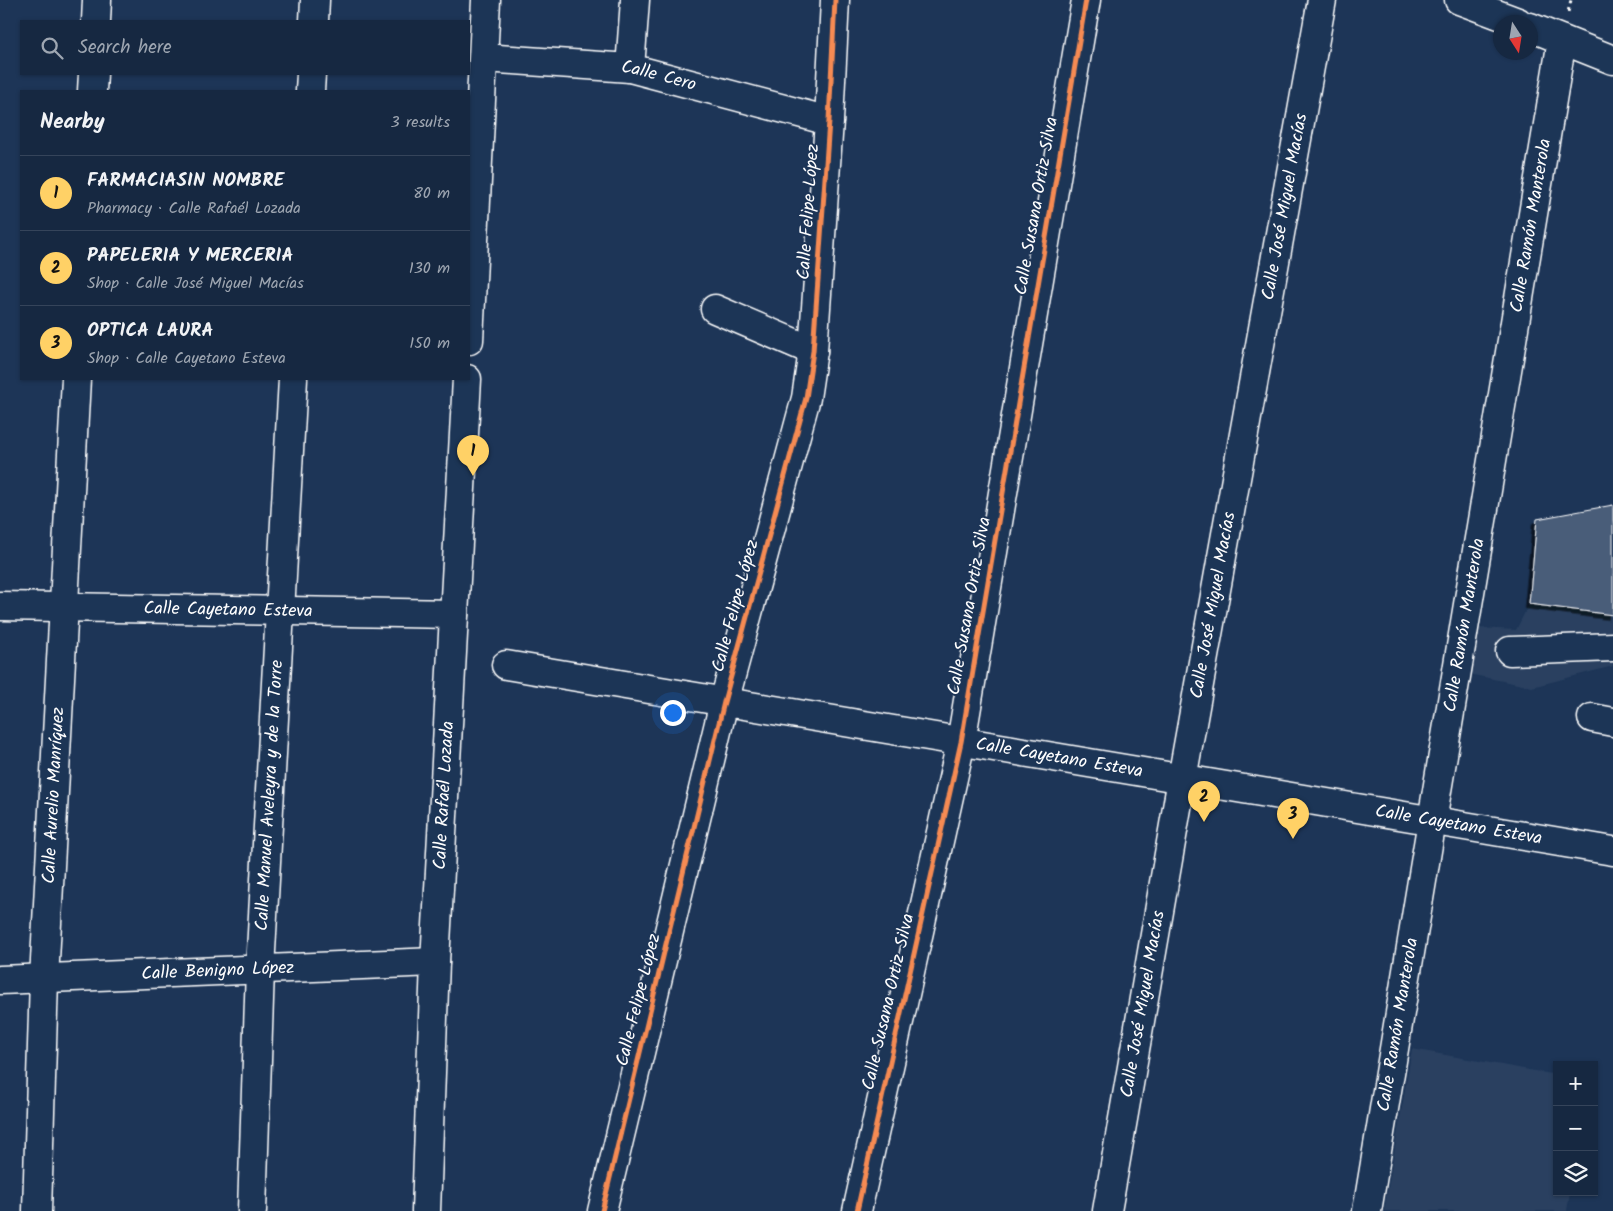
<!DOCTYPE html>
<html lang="en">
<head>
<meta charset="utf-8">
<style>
  :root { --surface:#162841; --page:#1f3048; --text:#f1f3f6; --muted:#9ea6b1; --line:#35445a; --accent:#ffd166 }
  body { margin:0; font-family:Kalam,sans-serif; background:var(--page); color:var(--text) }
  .controls { position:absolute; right:15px; bottom:15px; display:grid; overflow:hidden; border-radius:0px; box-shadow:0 1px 4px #0004 }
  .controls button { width:45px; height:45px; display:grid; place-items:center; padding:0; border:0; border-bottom:1px solid var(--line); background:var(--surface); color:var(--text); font:25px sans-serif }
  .compass { position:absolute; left:1493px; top:15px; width:45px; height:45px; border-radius:50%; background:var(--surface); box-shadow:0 1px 4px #0004; rotate:168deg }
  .you { position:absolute; left:672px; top:712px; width:18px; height:18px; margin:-12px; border:4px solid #fff; border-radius:50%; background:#1a73e8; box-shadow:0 0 0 8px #1a73e833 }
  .badge { display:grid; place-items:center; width:32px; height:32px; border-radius:50%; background:var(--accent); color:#111; font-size:16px; font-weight:700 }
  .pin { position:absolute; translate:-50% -41px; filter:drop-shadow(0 1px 2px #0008) }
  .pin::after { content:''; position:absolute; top:26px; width:18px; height:15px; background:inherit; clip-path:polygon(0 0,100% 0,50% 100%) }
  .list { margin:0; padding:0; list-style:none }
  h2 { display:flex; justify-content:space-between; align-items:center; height:65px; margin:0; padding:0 20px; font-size:21px }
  h2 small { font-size:16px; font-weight:400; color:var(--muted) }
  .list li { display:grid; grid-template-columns:32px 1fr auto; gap:15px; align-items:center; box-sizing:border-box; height:75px; padding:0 20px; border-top:1px solid var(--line) }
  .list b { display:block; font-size:19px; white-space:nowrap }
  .list p { margin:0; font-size:16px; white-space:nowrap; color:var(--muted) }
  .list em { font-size:16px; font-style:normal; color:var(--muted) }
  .icon { flex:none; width:28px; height:28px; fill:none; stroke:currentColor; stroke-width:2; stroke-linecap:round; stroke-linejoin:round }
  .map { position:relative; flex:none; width:1613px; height:1211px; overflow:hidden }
  .search { position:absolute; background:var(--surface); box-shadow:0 1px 4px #0004; left:20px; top:20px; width:450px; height:55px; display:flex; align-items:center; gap:12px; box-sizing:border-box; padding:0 18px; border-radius:0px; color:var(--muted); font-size:19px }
  .panel { position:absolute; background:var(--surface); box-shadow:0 1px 4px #0004; left:20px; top:90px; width:450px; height:290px; border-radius:0px }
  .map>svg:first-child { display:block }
  .built { fill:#2a4161 }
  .building { fill:#4a5d79; stroke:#fff; filter:url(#shadow) }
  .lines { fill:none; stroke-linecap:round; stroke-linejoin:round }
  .minor-casing { stroke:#fff; stroke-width:31 }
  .path { stroke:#fff; stroke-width:3; stroke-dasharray:4 4; stroke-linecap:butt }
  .minor { stroke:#1d3557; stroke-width:28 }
  .cycleway-casing { stroke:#1d3557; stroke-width:8 }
  .cycleway { stroke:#f68b52; stroke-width:5 }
  .labels { text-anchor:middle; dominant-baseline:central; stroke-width:4; stroke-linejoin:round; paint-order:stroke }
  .street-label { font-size:18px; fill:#fff; stroke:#1d3557 }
</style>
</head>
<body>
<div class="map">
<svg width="1613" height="1211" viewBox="0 0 1613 1211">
  <defs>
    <filter id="shadow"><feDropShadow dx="-4.5" dy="4.5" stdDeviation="0" flood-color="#0009"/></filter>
  </defs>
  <rect width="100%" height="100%" fill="#1d3557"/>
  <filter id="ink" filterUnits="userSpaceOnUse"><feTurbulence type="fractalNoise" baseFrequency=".02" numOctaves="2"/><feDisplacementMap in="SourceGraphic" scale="10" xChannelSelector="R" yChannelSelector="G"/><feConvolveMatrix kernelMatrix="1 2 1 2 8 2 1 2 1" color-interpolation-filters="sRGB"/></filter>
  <g filter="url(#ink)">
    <path class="built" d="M 1613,505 L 1613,666 L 1532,687 L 1469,674 L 1478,628 L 1516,630 L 1529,604 L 1537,519 Z
      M 1412,1049 L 1557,1075 L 1557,1192 L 1570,1192 L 1567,1211 L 1384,1211 Z"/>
    <path class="building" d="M 1613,505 L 1613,615 L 1529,604 L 1537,519 Z"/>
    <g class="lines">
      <g class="minor-casing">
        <g id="minor">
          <path d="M 1459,0 L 1518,22"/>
          <path d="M 96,21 L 97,0"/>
          <path d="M 314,21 L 315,0"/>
          <path d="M 1530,27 L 1613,60"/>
          <path id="s1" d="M 484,58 L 630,68 L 829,121"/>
          <path d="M 630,68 L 635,0"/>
          <path d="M 92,91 L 93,74"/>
          <path d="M 310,91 L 311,74"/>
          <path d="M 715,309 L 813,351"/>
          <path d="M 469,340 L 486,0"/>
          <path id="s2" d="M 0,606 L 454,614"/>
          <path d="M 1510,651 L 1613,647"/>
          <path id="s3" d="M 506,665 L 1613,851"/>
          <path d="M 1592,718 L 1613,722"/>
          <path id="s4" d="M 0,980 L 435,962"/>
          <path id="s5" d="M 37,1211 L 44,979 L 76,379"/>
          <path id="s6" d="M 252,1211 L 260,969 L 293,379"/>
          <path id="s7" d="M 426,1211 L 435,962 L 467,379"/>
          <path d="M 602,1211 L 724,702 L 806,398 L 813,351 L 829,121 L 835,0"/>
          <path d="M 857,1211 L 961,742 L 1086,0"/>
          <path id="s8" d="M 1107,1211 L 1182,779 L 1322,0"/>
          <path id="s9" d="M 1367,1211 L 1562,40"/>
        </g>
      </g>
      <path class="path" d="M 1568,12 L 1571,0"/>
      <use href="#minor" class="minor"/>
      <g class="cycleway-casing">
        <path id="cycleway" d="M 602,1211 L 724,702 L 806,398 L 813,351 L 829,121 L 835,0
          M 857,1211 L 961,742 L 1086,0"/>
      </g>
      <use href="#cycleway" class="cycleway"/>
    </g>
  </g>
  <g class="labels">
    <g class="street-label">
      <text stroke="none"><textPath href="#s1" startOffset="176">Calle Cero</textPath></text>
      <text transform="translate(1037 206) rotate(-80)">Calle Susana Ortiz Silva</text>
      <text stroke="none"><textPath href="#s8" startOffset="1020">Calle José Miguel Macías</textPath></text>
      <text transform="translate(809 212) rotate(-86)">Calle Felipe López</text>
      <text stroke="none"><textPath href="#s9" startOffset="999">Calle Ramón Manterola</textPath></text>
      <text stroke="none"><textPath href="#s8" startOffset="615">Calle José Miguel Macías</textPath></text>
      <text transform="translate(736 606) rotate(-75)">Calle Felipe López</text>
      <text transform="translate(970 606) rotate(-80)">Calle Susana Ortiz Silva</text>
      <text stroke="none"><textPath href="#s2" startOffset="228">Calle Cayetano Esteva</textPath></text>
      <text stroke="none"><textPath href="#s9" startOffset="594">Calle Ramón Manterola</textPath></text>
      <text stroke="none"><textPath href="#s3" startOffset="561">Calle Cayetano Esteva</textPath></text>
      <text stroke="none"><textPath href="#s5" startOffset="416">Calle Aurelio Manríquez</textPath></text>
      <text stroke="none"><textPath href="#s6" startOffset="416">Calle Manuel Aveleyra y de la Torre</textPath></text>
      <text stroke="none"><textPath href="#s7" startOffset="416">Calle Rafaél Lozada</textPath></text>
      <text stroke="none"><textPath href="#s3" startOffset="966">Calle Cayetano Esteva</textPath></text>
      <text stroke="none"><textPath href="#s4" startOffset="218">Calle Benigno López</textPath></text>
      <text transform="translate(639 1000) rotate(-76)">Calle Felipe López</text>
      <text transform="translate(889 1002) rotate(-77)">Calle Susana Ortiz Silva</text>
      <text stroke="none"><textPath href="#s8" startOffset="210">Calle José Miguel Macías</textPath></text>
      <text stroke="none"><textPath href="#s9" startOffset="189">Calle Ramón Manterola</textPath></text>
    </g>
  </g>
</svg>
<div class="controls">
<button>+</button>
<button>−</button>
<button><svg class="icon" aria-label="layers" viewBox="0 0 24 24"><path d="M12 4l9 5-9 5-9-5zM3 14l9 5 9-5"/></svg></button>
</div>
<svg class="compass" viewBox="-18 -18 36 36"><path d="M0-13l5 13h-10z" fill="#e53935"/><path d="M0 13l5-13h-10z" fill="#9ea6b1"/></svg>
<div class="you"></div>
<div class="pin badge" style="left:473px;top:476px">1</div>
<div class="pin badge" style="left:1204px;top:822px">2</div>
<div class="pin badge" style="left:1293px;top:839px">3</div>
<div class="search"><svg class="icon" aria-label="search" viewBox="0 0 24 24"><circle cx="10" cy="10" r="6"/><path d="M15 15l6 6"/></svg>Search here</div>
<section class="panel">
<h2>Nearby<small>3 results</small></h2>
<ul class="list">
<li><span class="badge">1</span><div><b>FARMACIASIN NOMBRE</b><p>Pharmacy · Calle Rafaél Lozada</p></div><em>80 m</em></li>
<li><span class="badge">2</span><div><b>PAPELERIA Y MERCERIA</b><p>Shop · Calle José Miguel Macías</p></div><em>130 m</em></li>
<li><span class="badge">3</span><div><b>OPTICA LAURA</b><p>Shop · Calle Cayetano Esteva</p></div><em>150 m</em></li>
</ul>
</section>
</div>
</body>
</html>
